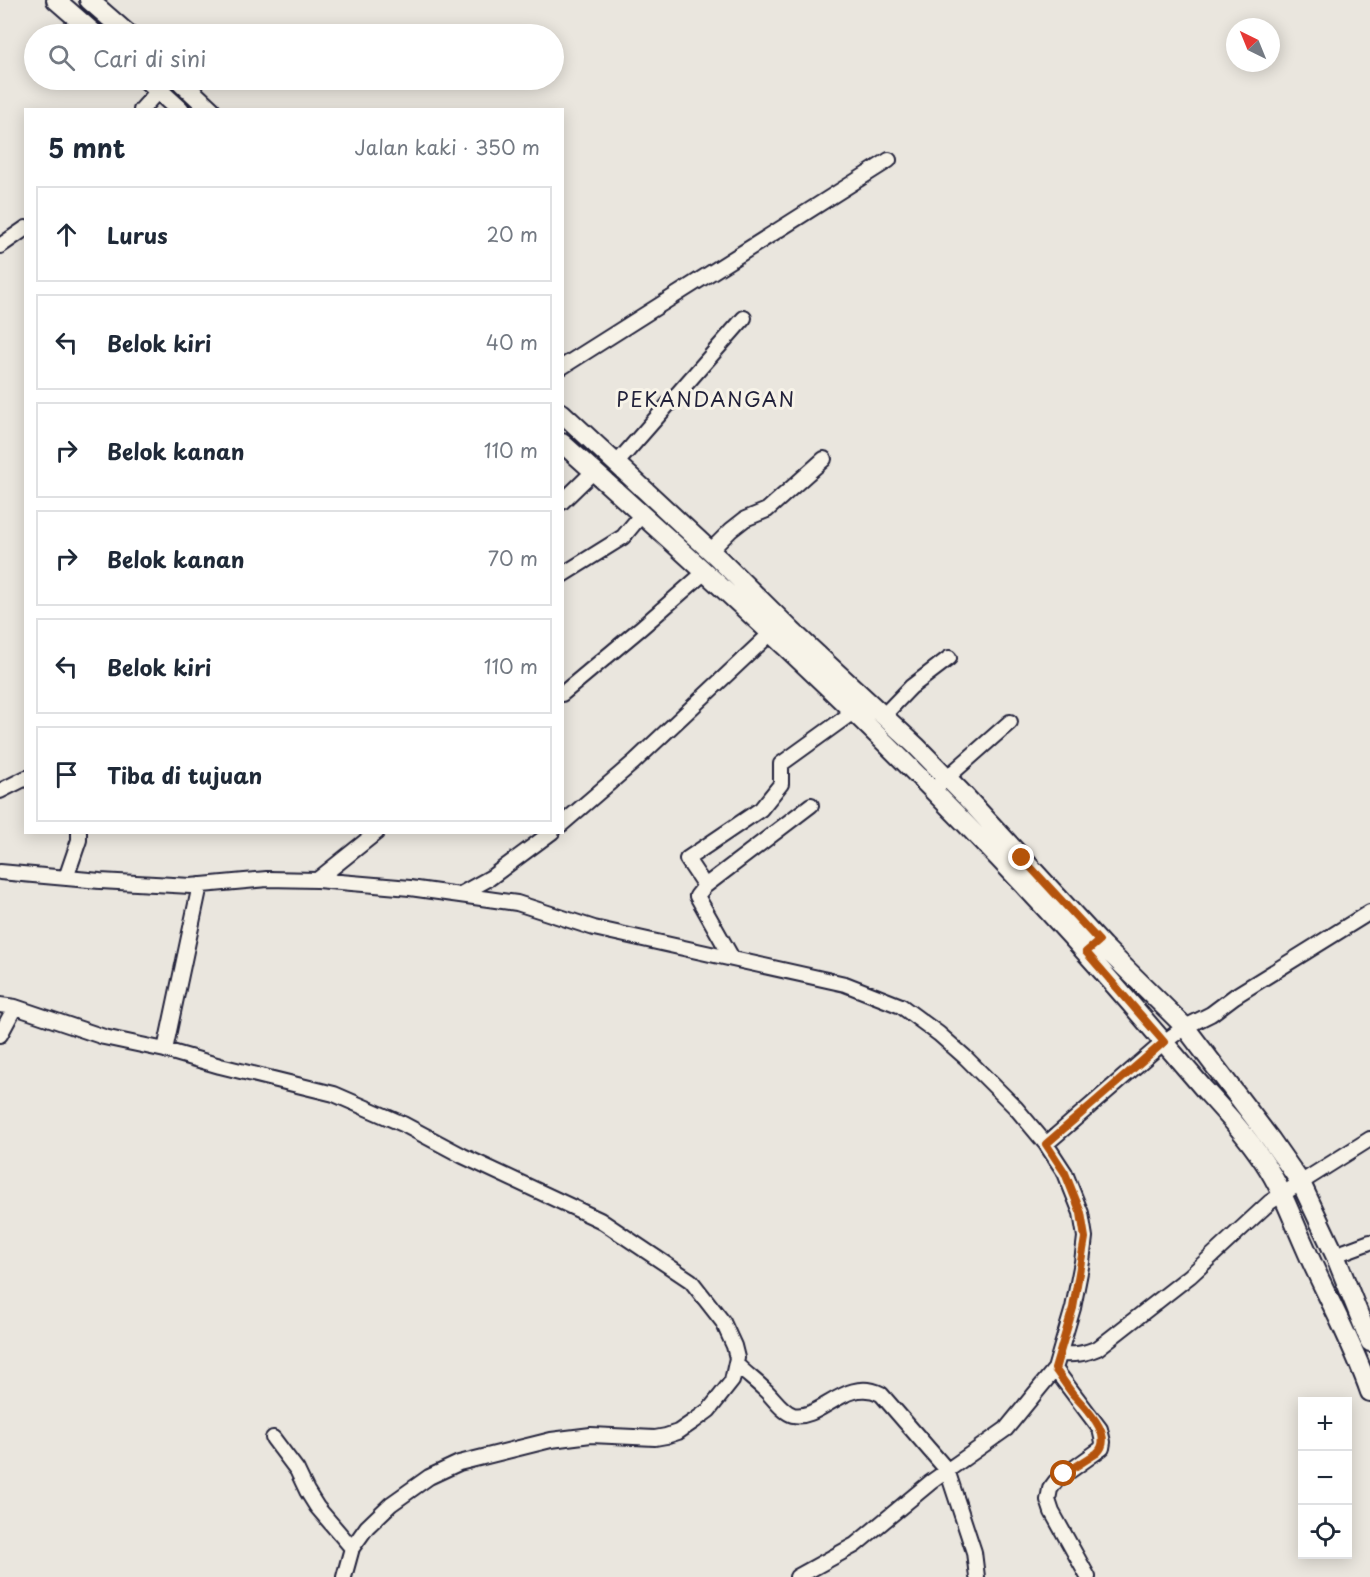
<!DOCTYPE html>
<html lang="id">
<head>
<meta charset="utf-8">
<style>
  :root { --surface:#fff; --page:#f6f6f7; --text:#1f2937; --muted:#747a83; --line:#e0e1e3 }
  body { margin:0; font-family:"Playpen Sans",sans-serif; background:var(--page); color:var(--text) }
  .controls { position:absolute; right:18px; bottom:18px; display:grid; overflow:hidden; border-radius:0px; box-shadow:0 3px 15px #0003 }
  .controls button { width:54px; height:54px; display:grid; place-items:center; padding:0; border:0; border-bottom:2px solid var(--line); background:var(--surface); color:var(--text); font:30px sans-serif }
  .compass { position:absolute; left:1226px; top:18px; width:54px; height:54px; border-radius:50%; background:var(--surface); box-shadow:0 3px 15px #0003; rotate:317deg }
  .stop { position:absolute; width:18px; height:18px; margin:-14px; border:4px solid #b45309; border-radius:50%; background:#fff }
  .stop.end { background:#b45309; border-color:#fff; box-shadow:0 2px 6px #0008 }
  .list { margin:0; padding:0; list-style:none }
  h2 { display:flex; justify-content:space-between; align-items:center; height:78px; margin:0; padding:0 24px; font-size:26px }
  h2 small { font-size:20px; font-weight:400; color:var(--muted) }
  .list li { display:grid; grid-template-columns:39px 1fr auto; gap:18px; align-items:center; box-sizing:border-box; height:96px; margin:0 12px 12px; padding:0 12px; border:2px solid var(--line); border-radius:0px }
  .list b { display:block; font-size:22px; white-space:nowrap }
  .list em { font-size:20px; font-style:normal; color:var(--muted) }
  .icon { flex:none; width:33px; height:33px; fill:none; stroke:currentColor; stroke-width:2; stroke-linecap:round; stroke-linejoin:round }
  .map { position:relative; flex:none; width:1370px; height:1577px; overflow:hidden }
  .search { position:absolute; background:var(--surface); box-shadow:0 3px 15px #0003; left:24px; top:24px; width:540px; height:66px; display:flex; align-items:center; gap:15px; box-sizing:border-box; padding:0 21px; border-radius:33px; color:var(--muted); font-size:22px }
  .panel { position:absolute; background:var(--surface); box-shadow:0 3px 15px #0003; left:24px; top:108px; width:540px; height:726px; border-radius:0px }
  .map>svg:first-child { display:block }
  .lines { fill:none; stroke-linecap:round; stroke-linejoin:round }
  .minor-casing { stroke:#22223b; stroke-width:18 }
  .secondary-casing { stroke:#22223b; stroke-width:22 }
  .minor { stroke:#f7f3e8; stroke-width:14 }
  .secondary { stroke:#f7f3e8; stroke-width:18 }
  .route { stroke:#b45309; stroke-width:8 }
  .labels { text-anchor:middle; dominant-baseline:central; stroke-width:6; stroke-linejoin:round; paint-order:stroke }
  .quarter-label { font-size:20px; letter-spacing:1.5px; fill:#22223b; stroke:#f7f3e8 }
</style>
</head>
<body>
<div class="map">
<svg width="1370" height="1577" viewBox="0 0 1370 1577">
  <rect width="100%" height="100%" fill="#eae6de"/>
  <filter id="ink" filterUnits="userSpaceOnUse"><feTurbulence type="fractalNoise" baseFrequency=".0167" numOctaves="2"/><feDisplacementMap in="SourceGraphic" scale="12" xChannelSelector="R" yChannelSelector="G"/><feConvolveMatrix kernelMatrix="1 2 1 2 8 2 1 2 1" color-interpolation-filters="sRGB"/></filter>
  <g filter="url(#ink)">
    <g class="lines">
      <g class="minor-casing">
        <path id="minor" d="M 141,110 L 168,80
          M 0,246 L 26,228
          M 562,367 L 889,160
          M 616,464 L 744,318
          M 562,502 L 595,470
          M 710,551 L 731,530 L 745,519 L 767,510 L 824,459
          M 562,575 L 623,537 L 642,514
          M 562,694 L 642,627 L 706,571
          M 884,715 L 911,687 L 949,658
          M 933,790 L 1010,722
          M 0,791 L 26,778
          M 562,824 L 634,762 L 771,633
          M 0,872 L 100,881 L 191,886 L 267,879 L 317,880 L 410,888 L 517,903 L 594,928 L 845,984 L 901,1006 L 939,1034 L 965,1057 L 1015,1107 L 1046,1144 L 1065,1173 L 1081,1213 L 1085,1237 L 1082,1262 L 1073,1308 L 1055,1369 L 1006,1429 L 931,1482 L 855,1545 L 797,1577
          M 66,878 L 79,840 L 79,832
          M 317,880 L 377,832
          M 705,886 L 687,859 L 761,809 L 781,784 L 781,764 L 853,712
          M 461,894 L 490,878 L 552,832
          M 732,958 L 697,896 L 705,886 L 811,805
          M 0,1005 L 15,1007 L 104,1037 L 165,1050 L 220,1066 L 334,1094 L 403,1124 L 463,1156 L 600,1220 L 691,1281 L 723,1322 L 734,1346 L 737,1358 L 732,1381 L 709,1410 L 694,1421 L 678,1432 L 666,1436 L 655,1438 L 591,1435 L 551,1440 L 459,1463 L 429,1477 L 391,1504 L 367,1527 L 352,1548 L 344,1577
          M 0,1035 L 15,1007
          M 165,1050 L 200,885
          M 1046,1144 L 1164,1042 L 1185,1027 L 1211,1014 L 1235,996 L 1370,912
          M 1335,1255 L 1370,1242
          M 1060,1354 C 1075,1355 1084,1354 1098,1348 L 1190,1276 L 1270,1202 L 1370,1139
          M 737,1365 C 746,1374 756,1381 765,1390 C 773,1397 782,1412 793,1415 C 820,1421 846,1376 881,1394 L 947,1470 L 974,1552 L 977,1577
          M 1055,1369 L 1100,1429 L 1103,1442 L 1102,1448 L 1056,1481 L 1050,1489 L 1048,1500 L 1052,1512 L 1088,1577
          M 273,1438 L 297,1470 L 307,1491 L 317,1507 L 352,1548"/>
      </g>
      <g class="secondary-casing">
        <path id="secondary" d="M 56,0 L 95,34
          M 89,0 L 128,34
          M 147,80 L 180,110
          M 179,80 L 211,110
          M 562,413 L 719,559 L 792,631 L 916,746 L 963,794 L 1103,946 L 1185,1027 L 1271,1140 L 1301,1183 L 1335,1255 L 1370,1342
          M 562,443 C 761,620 956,801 1130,1003 C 1154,1031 1179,1060 1204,1089 C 1225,1112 1247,1136 1264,1162 C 1282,1189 1292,1218 1305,1247 C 1326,1296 1353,1342 1370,1392"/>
      </g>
      <use href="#minor" class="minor"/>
      <use href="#secondary" class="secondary"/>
    </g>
  </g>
  <g class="lines" filter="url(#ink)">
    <path class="route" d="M 1022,858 L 1099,941 L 1086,952 L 1164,1042 L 1046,1144 L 1065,1173 L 1081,1213 L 1085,1238 L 1073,1308 L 1055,1369 C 1061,1377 1066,1385 1072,1393 C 1083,1406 1116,1435 1097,1453 L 1064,1474"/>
  </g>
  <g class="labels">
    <g class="quarter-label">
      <text x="706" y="399">PEKANDANGAN</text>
    </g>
  </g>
</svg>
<div class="controls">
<button>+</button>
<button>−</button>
<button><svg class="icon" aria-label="locate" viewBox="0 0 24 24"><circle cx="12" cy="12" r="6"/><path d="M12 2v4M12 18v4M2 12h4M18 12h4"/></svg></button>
</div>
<svg class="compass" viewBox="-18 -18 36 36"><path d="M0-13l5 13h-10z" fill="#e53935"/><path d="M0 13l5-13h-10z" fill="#747a83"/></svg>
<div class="stop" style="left:1064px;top:1474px"></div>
<div class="stop end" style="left:1022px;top:858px"></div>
<div class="search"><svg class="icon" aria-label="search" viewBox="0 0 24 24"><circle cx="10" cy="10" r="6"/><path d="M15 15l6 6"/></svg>Cari di sini</div>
<section class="panel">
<h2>5 mnt<small>Jalan kaki · 350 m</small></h2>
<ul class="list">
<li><svg class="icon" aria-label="ahead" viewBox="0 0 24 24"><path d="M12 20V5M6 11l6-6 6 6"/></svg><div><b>Lurus</b></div><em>20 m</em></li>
<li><svg class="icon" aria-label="left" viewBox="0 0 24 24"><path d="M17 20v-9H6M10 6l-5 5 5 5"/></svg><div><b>Belok kiri</b></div><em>40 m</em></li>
<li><svg class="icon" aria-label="right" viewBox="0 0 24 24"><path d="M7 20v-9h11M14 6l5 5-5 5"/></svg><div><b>Belok kanan</b></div><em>110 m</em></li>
<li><svg class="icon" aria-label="right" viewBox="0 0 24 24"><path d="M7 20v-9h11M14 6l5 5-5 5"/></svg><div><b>Belok kanan</b></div><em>70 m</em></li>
<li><svg class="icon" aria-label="left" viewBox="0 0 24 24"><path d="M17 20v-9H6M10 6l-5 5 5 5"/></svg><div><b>Belok kiri</b></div><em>110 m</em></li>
<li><svg class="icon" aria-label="arrive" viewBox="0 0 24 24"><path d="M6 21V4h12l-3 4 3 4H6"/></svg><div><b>Tiba di tujuan</b></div></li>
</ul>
</section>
</div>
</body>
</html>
